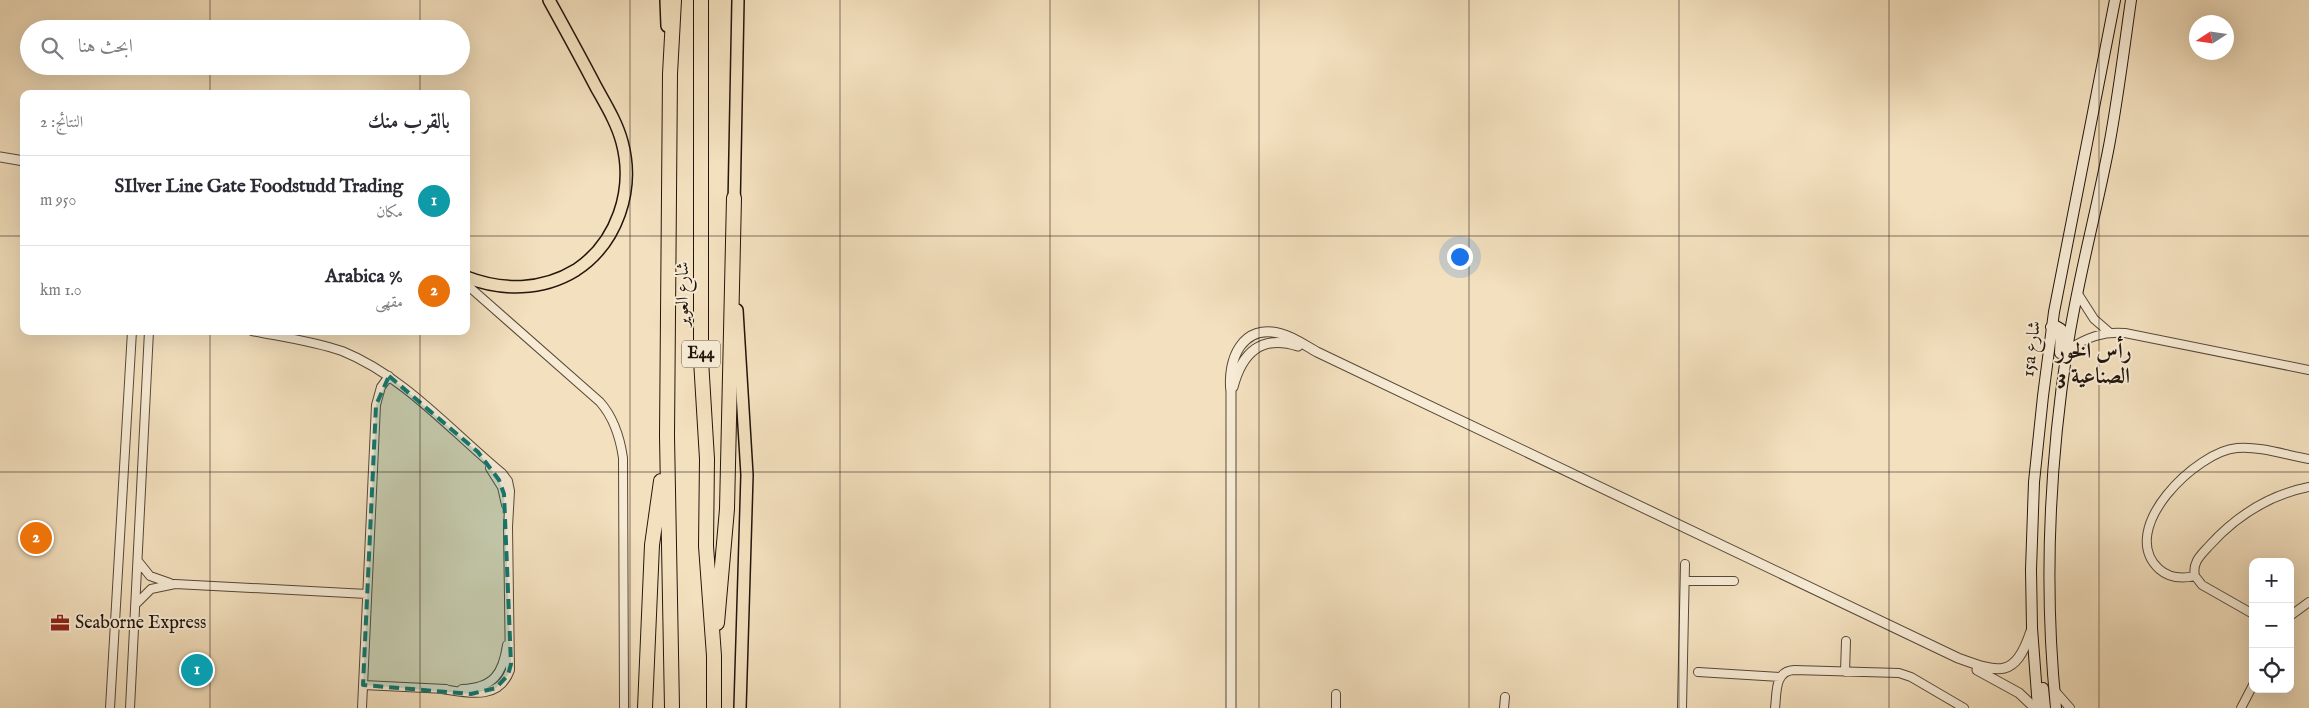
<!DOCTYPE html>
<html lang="ar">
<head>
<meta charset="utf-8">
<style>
  :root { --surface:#fff; --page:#f7f7f7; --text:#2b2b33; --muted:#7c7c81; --line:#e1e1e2; --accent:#8f2418 }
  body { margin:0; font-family:"IM FELL English",Amiri,serif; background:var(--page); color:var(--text); direction:rtl }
  .controls { position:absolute; right:15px; bottom:15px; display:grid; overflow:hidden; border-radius:10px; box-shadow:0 5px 20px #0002 }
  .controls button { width:45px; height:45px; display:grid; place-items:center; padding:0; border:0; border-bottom:1px solid var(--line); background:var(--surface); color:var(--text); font:25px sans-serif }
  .compass { position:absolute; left:2189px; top:15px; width:45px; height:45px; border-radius:50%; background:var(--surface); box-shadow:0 5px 20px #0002; rotate:258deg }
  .you { position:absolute; left:1459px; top:256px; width:18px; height:18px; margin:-12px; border:4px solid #fff; border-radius:50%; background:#1a73e8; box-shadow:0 0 0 8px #1a73e833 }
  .badge { display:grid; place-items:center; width:32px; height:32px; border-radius:50%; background:var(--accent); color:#fff; font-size:16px; font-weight:700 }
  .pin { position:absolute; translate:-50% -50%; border:2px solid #fff; box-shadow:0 1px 5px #0006 }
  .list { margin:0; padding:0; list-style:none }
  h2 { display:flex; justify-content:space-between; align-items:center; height:65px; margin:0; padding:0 20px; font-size:21px }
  h2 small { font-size:16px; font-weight:400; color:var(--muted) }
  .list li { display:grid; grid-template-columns:32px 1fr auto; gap:15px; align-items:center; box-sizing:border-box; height:90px; padding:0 20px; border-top:1px solid var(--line) }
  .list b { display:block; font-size:19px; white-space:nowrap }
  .list p { margin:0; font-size:16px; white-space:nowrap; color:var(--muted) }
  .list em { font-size:16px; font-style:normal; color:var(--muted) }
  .icon { flex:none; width:28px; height:28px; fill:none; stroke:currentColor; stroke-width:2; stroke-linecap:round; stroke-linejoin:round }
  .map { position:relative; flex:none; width:2309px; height:708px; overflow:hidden; direction:ltr }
  .search { position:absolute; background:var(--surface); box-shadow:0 5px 20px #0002; left:20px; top:20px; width:450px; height:55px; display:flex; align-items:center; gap:12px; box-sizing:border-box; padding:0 18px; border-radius:28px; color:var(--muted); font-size:19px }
  .panel { position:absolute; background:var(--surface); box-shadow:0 5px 20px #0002; left:20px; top:90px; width:450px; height:245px; border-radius:10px; direction:rtl }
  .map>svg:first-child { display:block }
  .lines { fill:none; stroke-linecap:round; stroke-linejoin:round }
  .minor-casing { stroke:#574838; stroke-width:10 }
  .tertiary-casing { stroke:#574838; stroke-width:11 }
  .secondary-casing { stroke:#23150c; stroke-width:12 }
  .primary-casing { stroke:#23150c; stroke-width:14 }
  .motorway-casing { stroke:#23150c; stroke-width:16 }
  .minor { stroke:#f7ebd5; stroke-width:8 }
  .tertiary { stroke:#f7ebd5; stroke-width:9 }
  .secondary { stroke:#f7ebd5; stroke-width:10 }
  .primary { stroke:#f3e0be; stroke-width:11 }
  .motorway { stroke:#f3e0be; stroke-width:14 }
  .marked { fill:#0f766e; fill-opacity:0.2; stroke:#0f766e; stroke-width:4; stroke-dasharray:10 6; stroke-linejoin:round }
  .grid { fill:none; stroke:#23150c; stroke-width:1; stroke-opacity:0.55 }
  .labels { text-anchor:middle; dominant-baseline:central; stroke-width:4; stroke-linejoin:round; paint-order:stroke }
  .shield { fill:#f7ebd5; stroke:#635548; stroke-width:1 }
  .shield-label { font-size:16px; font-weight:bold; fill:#23150c }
  .street-label { font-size:18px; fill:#23150c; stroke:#f7ebd5 }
  .poi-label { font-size:18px; fill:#23150c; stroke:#f7ebd5; text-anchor:start }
  .district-label { font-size:22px; font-weight:bold; fill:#23150c; stroke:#f7ebd5 }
</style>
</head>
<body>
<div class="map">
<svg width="2309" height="708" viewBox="0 0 2309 708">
  <rect width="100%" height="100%" fill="#f3e0be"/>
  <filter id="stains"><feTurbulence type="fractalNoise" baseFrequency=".004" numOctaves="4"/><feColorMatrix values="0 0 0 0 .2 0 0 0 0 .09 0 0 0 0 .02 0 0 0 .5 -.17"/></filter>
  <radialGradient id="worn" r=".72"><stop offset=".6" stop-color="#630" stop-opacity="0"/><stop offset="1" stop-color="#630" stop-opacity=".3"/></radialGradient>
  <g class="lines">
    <g class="minor-casing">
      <path id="minor" d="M 466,284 L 600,402 C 614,418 620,437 623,458 L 624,708
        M 2078,294 L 2094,319 L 2109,332
        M 252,331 C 282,337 313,341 342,351 C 404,376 451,431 502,473 L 508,481 L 510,491 L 508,527 L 510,670 C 499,701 468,693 442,689
        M 2067,350 C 2086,338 2103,331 2125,333 L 2309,370
        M 490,468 L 502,487 L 506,505
        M 138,561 L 150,576 L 170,583
        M 2195,576 C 2182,579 2169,578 2159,569 C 2116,529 2197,451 2237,448 C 2260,446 2286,455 2309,459
        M 1685,581 L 1734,581
        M 137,603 L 151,589 L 175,584 L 367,594
        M 2253,614 L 2202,585 L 2195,576 C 2192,562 2201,555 2209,546 C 2237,515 2269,495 2309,487
        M 2290,616 L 2309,602
        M 1698,672 L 1780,677
        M 1845,672 L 1846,641
        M 363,685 L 446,689
        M 462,689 C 493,688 503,674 507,645
        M 2055,691 L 2070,708
        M 1336,694 L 1336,708
        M 110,708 L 132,331
        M 130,708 L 149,331
        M 362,708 L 376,405 L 381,387 L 389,376
        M 1504,708 L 1505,697
        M 1682,708 L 1685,564
        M 1775,708 C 1777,694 1774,671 1794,670 L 1899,673 L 1911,677 L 1964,708
        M 2241,708 L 2253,685"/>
    </g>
    <g class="tertiary-casing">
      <path id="tertiary" d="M 0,157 L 24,161
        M 1233,387 C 1242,353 1261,334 1298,346
        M 1977,670 L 2019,693 L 2035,708
        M 1231,708 L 1231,392 C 1227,360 1242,322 1282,334 C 1294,337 1306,346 1317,352 L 1958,658 C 1999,673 2015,679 2031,631"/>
    </g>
    <g class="secondary-casing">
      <path id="secondary" d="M 2051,327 L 2056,326 L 2061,329 L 2060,353
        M 2043,688 L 2045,708
        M 2038,708 L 2032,628 L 2031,570 L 2034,482 L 2043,396 L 2054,312 L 2115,0
        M 2056,708 C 2044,589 2049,468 2067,350 C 2077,282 2096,214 2109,146 C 2118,98 2124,49 2131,0"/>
    </g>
    <g class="primary-casing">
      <path id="primary" d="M 666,0 L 667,26
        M 734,207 L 738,0
        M 466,277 C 502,291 542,291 576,270 C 617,243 635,190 622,142 C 617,123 606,105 596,87 C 581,58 565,29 549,0
        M 737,310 L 747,475 L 740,708"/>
    </g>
    <g class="motorway-casing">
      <path id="motorway" d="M 701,0 L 701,360 L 707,459 L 706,546 L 714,656 L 714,708
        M 717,623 L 727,509 L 734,198
        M 645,708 L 652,545 L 661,481
        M 672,708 L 667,436 L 670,74 L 674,0"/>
    </g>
    <use href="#minor" class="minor"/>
    <use href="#tertiary" class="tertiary"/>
    <use href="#secondary" class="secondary"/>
    <use href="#primary" class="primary"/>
    <use href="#motorway" class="motorway"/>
  </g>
  <path class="marked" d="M 389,376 L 478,452 L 499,480 L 504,494 L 511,664 L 508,675 L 496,688 L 471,694 L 363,685 L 376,405 Z"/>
  <path class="grid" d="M 210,0 L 210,29M 420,0 L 420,29M 630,0 L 630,708M 840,0 L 840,708M 1050,0 L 1050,708M 1259,0 L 1259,708M 1469,0 L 1469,708M 1679,0 L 1679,708M 1889,0 L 1889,708M 2099,0 L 2099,708M 210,66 L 210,94M 420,66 L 420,94M 0,236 L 24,236M 466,236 L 2309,236M 210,331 L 210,708M 420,331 L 420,708M 0,472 L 2309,472"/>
  <defs>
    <g id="office-bare" transform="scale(1.5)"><path d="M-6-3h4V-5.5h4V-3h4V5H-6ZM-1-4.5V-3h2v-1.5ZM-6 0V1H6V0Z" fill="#8f2418" stroke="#f7ebd5" stroke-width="2.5" paint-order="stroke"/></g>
  </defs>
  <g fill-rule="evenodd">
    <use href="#office-bare" x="60" y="623"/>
  </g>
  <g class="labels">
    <rect class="shield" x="682" y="340.5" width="38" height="27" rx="4"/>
    <g class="shield-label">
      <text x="701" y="354">E44</text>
    </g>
    <g class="street-label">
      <text transform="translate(683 294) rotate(-90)">شارع العوير</text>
      <text transform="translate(2032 349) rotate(-83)">15a شارع</text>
    </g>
    <g class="poi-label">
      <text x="75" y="623">Seaborne Express</text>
    </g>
    <g class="district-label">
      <text x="2094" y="352">رأس الخور<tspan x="2094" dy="25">الصناعية 3</tspan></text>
    </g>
  </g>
  <rect width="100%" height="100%" filter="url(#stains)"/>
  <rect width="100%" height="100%" fill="url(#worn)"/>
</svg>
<div class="controls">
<button>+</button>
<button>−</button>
<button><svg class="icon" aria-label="locate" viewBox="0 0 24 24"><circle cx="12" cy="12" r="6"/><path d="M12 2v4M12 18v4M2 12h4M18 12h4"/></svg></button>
</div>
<svg class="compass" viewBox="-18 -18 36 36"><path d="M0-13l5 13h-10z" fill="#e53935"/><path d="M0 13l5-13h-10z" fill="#7c7c81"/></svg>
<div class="you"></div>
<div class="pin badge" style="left:197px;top:670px;background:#0f9aa8">1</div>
<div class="pin badge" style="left:36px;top:538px;background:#e8710a">2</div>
<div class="search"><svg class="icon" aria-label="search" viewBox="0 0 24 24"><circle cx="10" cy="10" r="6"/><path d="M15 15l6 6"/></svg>ابحث هنا</div>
<section class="panel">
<h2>بالقرب منك<small>النتائج: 2</small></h2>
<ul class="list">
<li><span class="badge" style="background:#0f9aa8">1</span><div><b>SIlver Line Gate Foodstudd Trading</b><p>مكان</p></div><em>950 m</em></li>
<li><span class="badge" style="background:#e8710a">2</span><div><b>% Arabica</b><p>مقهى</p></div><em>1.0 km</em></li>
</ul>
</section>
</div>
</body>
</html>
